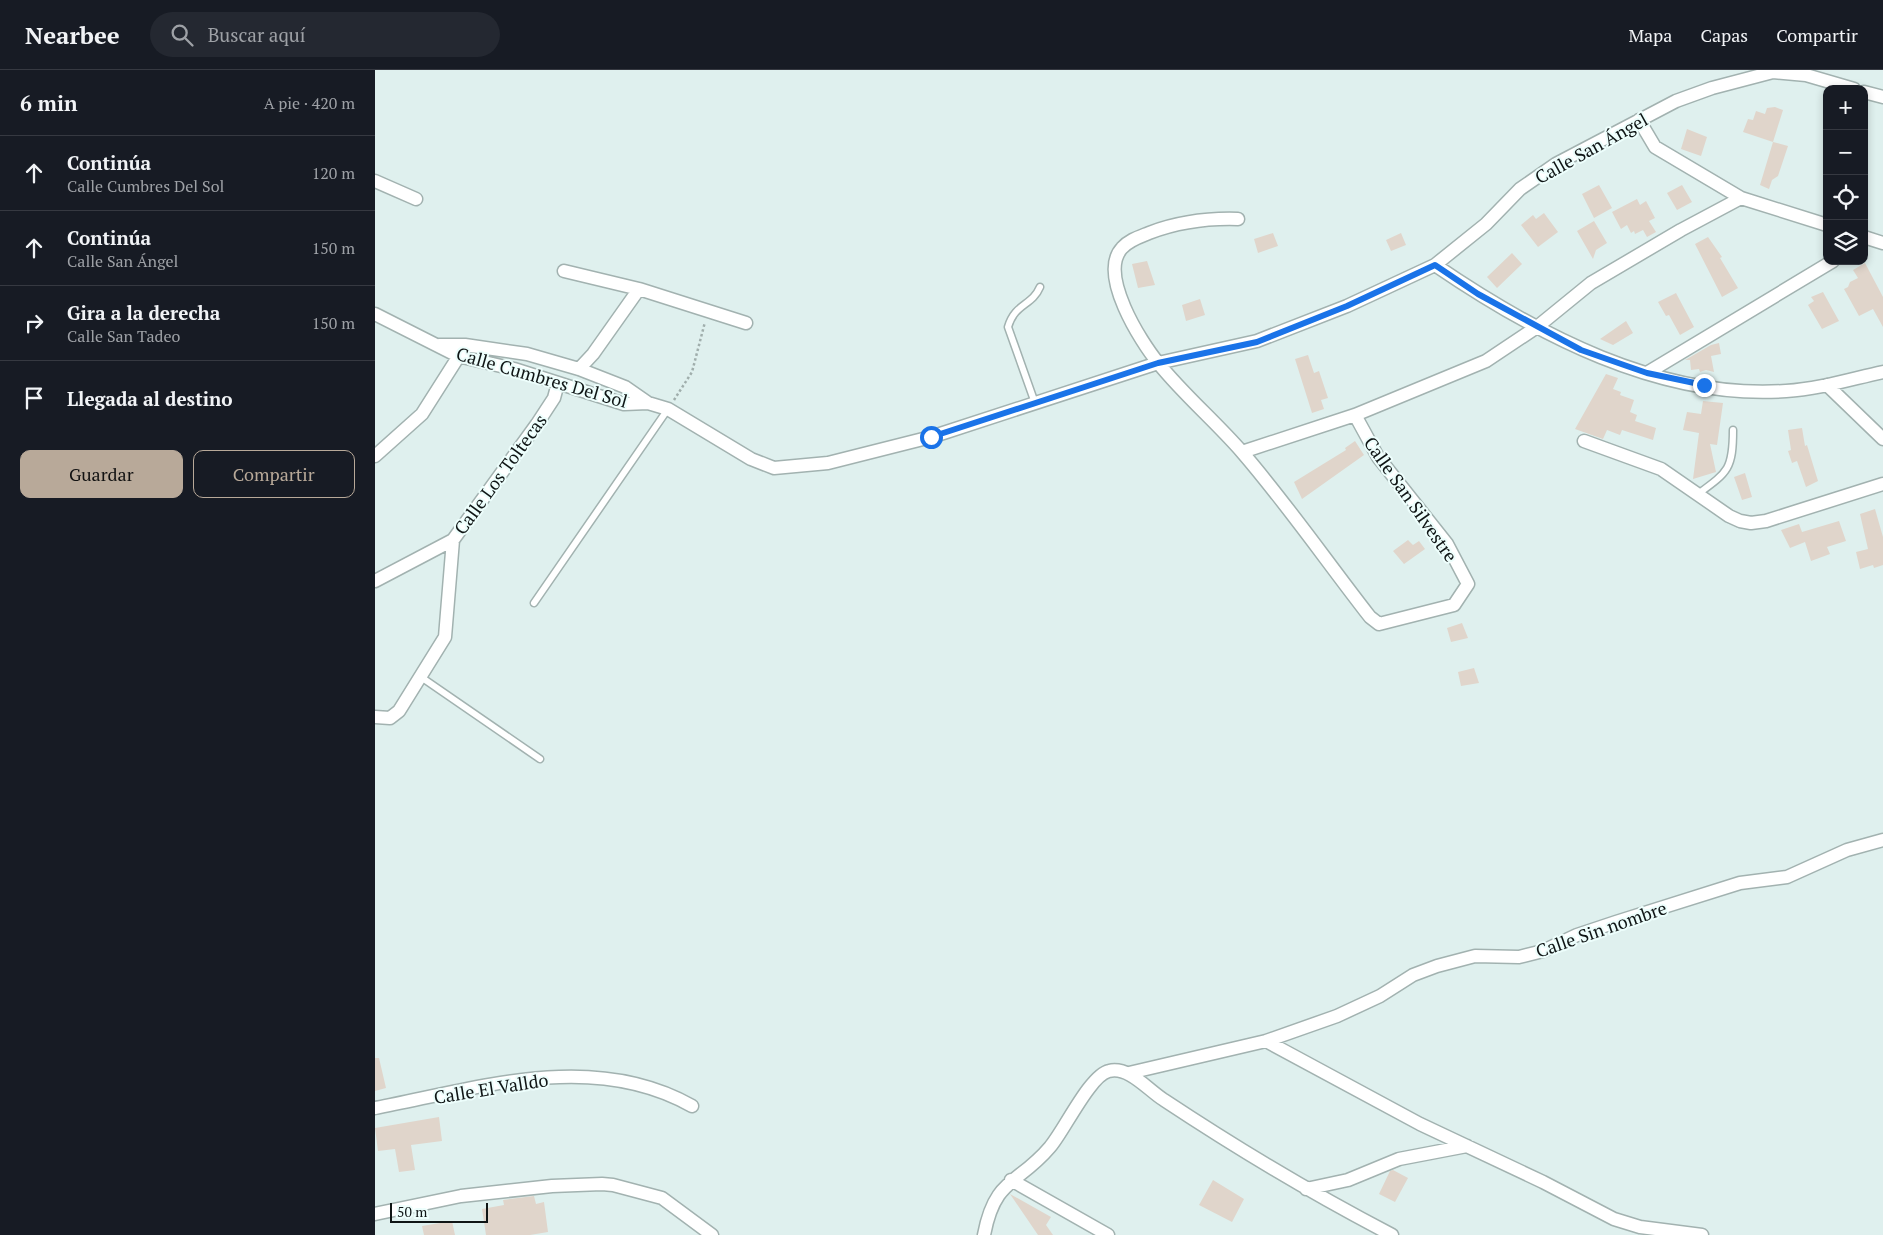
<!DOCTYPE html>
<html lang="es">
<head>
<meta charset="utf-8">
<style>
  :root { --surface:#171b24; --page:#242831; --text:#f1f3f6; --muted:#9ea1a6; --line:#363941; --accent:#b8a999 }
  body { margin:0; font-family:"PT Serif",serif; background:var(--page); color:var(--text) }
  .controls { position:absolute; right:15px; top:15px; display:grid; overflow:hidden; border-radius:10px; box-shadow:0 2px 8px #0003 }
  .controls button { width:45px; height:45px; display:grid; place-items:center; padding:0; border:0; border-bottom:1px solid var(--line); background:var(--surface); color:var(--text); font:25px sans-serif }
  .scale { position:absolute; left:15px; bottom:12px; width:98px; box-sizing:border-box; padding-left:5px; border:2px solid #0f1515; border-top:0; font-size:14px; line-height:18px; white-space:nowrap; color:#0f1515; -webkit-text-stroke:4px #edfefc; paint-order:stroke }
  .stop { position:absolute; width:15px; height:15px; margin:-11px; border:4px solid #1a73e8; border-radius:50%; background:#fff }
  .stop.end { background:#1a73e8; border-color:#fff; box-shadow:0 1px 5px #0008 }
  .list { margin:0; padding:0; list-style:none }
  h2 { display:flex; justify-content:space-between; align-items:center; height:65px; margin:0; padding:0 20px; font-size:21px }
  h2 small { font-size:16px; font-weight:400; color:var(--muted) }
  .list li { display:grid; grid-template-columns:32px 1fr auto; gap:15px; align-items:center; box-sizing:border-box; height:75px; padding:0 20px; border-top:1px solid var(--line) }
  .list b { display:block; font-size:19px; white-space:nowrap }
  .list p { margin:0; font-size:16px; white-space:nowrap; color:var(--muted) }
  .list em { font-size:16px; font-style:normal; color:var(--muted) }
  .actions { display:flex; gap:10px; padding:15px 20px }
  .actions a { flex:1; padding:11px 0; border:1px solid var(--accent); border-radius:10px; text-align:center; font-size:18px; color:var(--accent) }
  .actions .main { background:var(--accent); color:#111 }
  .icon { flex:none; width:28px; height:28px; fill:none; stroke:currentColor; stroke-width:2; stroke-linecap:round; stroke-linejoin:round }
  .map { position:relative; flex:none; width:1508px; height:1165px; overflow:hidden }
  header { display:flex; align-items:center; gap:30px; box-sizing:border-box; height:70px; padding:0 25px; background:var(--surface); border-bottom:1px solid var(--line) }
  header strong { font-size:24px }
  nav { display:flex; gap:28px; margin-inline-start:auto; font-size:18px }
  .search { width:350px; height:45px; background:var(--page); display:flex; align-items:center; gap:12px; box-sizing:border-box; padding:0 18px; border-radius:28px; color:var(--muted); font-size:19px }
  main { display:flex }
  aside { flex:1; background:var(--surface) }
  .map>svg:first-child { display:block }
  .building { fill:#e0d5cb }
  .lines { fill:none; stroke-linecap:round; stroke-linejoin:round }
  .service-casing { stroke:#a2b2b0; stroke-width:9 }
  .minor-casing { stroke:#a2b2b0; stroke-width:15 }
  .path { stroke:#a0aeac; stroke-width:2.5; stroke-dasharray:2.5 2.5; stroke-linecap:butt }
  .service { stroke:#fff; stroke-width:6 }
  .minor { stroke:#fff; stroke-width:12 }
  .route { stroke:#1a73e8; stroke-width:6 }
  .labels { text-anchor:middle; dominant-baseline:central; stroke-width:4; stroke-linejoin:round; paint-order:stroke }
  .street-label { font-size:18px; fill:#0f1515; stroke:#edfefc }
</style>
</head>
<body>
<header>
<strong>Nearbee</strong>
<div class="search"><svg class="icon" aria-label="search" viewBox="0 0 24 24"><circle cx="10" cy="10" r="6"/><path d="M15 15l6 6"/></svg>Buscar aquí</div>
<nav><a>Mapa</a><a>Capas</a><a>Compartir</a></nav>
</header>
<main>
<aside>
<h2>6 min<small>A pie · 420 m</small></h2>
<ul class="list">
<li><svg class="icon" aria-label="ahead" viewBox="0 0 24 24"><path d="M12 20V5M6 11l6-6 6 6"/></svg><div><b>Continúa</b><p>Calle Cumbres Del Sol</p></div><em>120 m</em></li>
<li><svg class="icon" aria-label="ahead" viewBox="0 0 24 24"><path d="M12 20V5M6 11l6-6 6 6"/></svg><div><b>Continúa</b><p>Calle San Ángel</p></div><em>150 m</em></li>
<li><svg class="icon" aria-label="right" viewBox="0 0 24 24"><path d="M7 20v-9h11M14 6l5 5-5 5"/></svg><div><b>Gira a la derecha</b><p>Calle San Tadeo</p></div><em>150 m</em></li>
<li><svg class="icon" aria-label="arrive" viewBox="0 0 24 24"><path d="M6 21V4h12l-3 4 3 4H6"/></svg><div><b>Llegada al destino</b></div></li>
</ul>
<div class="actions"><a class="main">Guardar</a><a>Compartir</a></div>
</aside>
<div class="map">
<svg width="1508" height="1165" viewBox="0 0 1508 1165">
  <rect width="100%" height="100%" fill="#dff0ee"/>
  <path class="building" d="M 1400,37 L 1408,40 L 1398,72 L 1413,76 L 1403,106 L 1397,110 L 1394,119 L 1385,115 L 1398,72 L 1368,62 L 1373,49 L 1378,50 L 1381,41 L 1390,44 L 1392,38 Z
    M 1312,59 L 1332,67 L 1326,86 L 1306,79 Z
    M 1224,115 L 1237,138 L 1219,148 L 1207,124 Z
    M 1307,115 L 1317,132 L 1302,140 L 1292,123 Z
    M 1262,129 L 1265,135 L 1271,131 L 1280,148 L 1274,151 L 1281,162 L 1272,167 L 1268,160 L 1260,164 L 1259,161 L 1256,163 L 1252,155 L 1246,159 L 1237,142 Z
    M 1169,143 L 1183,162 L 1163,177 L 1146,155 L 1158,145 L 1161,149 Z
    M 1219,151 L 1232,173 L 1221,180 L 1218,189 L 1202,161 Z
    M 898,163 L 903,176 L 883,183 L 879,169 Z
    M 1026,163 L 1031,175 L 1016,181 L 1011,170 Z
    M 1333,167 L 1347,187 L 1345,188 L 1363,218 L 1347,227 L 1320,174 Z
    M 1137,183 L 1147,194 L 1122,218 L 1112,207 Z
    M 772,191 L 780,215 L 763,218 L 757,194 Z
    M 1490,193 L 1508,227 L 1508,257 L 1498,239 L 1484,246 L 1469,219 L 1473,217 L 1475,212 L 1483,208 L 1478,200 Z
    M 1448,222 L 1464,251 L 1447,259 L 1433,235 L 1439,231 L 1436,227 Z
    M 1301,223 L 1319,257 L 1305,265 L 1294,245 L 1291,246 L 1283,232 Z
    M 825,229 L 830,245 L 811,251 L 807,235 Z
    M 1251,251 L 1258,263 L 1238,275 L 1225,269 Z
    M 1344,273 L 1346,284 L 1336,286 L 1339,302 L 1331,300 L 1325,302 L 1324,299 L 1316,300 L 1315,290 L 1310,290 L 1336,275 Z
    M 933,285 L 939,303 L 944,301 L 953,328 L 946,330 L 949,339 L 937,343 L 920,289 Z
    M 1231,304 L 1243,308 L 1238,319 L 1246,322 L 1245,325 L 1259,330 L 1255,342 L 1262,345 L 1260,351 L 1281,358 L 1278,370 L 1247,360 L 1245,365 L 1232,360 L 1228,369 L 1200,359 Z
    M 1328,331 L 1348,333 L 1342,375 L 1335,374 L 1341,402 L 1318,409 L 1324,363 L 1308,360 L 1312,342 L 1326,344 Z
    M 1427,358 L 1430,376 L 1432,375 L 1443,411 L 1431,417 L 1422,391 L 1417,393 L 1413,381 L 1416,380 L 1413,360 Z
    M 980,371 L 989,385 L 927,429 L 919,412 L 971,380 L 970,378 Z
    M 1370,403 L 1377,427 L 1367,430 L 1359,407 Z
    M 1500,439 L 1508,467 L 1508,495 L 1499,498 L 1498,495 L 1485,499 L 1481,482 L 1493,479 L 1485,444 Z
    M 1464,451 L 1471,471 L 1452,477 L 1455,484 L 1436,491 L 1430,472 L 1415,478 L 1406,460 L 1424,454 L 1427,462 Z
    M 1033,470 L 1038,475 L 1044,471 L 1050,479 L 1029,494 L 1018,481 Z
    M 1087,553 L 1093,568 L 1076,572 L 1072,558 Z
    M 1099,598 L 1104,613 L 1086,616 L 1083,602 Z
    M 0,988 L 4,988 L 11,1018 L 0,1021 Z
    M 64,1047 L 67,1071 L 36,1075 L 40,1100 L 24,1102 L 20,1079 L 3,1081 L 0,1058 Z
    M 1018,1100 L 1033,1108 L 1020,1132 L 1004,1124 L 1015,1101 Z
    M 838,1110 L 869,1129 L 857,1152 L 824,1135 Z
    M 635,1124 L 676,1147 L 671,1155 L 678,1165 L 663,1165 Z
    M 159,1126 L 161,1134 L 169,1132 L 173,1162 L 155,1165 L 111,1165 L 107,1139 L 129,1135 L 128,1130 Z
    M 77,1151 L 80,1165 L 49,1165 L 47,1156 Z"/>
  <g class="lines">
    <g class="service-casing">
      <path id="service" d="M 660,333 L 633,257 C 640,233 657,236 665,217
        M 1323,424 C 1353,402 1358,399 1358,360
        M 159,533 L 293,339
        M 46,607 L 165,689"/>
    </g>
    <g class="minor-casing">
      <path id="minor" d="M 1489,22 L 1508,27
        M 1264,50 L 1280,77 L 1366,128 L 1452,155
        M 0,111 L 41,129
        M 863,149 C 831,148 803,152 774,163 C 764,167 754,170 747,178 C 723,204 765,271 784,294 C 809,325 840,351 867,382 C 912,434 952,492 995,547 L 1004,554 L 1079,535 L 1093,514 L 1072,474 L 1003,387 L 980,345
        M 1489,167 L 1508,173
        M 1060,195 C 1161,264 1285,330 1411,321 C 1444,319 1476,309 1508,302
        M 189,201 L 264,219 L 371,253
        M 0,244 L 83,286 L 139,299 L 249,334 L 273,333
        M 64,275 L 90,275 L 152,284 L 204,299 L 250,317 L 273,333 L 293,339 L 376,389 L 399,398 L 453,393 L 556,367 L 783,293 L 882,271 L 972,236 L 1060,195 L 1111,154 L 1145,119 L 1181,94 L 1301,31 L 1337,18 L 1398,2 L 1431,5 L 1479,19
        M 204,299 L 218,284 L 264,219
        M 1272,303 L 1458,191
        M 1452,315 L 1508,369
        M 1209,371 L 1286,399 L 1354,446 L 1365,451 L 1376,453 L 1391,451 L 1508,414
        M 867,382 L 980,345 L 1111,291 L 1162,257 L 1216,213 L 1306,160 L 1366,128
        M 0,386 L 47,344 L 87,281
        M 0,511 L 78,470 L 162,354 L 179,328 L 183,313
        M 0,647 L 15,648 L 24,641 L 70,567 L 78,470
        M 891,971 L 1045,1054 L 1168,1112 L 1239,1149 L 1265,1157 L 1327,1165
        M 754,1003 L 891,971 L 962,946 L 1005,926 L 1038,905 L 1062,896 L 1100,886 L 1144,887 L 1168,881 L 1202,865 L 1241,852 L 1365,813 L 1412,807 L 1472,780 L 1508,770
        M 0,1038 C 104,1018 218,980 317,1036
        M 636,1110 L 733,1165
        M 931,1119 L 973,1110 L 1024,1089 L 1092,1076
        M 0,1144 L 86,1126 L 177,1116 L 227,1114 L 238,1115 L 287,1128 L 337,1165
        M 609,1165 C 620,1107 643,1115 675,1077 C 689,1061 715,1005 734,1001 C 754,996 773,1020 789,1030 C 863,1079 938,1124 1017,1165"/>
    </g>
    <path class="path" d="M 299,330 L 317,302 L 330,252"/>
    <use href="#service" class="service"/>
    <use href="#minor" class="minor"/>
  </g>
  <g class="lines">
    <path class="route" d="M 556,367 L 783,293 L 882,272 L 972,236 L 1060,195 L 1103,224 L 1206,280 L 1272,303 L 1329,315"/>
  </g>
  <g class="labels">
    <g class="street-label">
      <text transform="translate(1216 78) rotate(-29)">Calle San Ángel</text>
      <text transform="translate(167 307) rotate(16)">Calle Cumbres Del Sol</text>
      <text transform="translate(125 404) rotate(-54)">Calle Los Toltecas</text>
      <text transform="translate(1036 429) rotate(55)">Calle San Silvestre</text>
      <text transform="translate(1226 859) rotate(-19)">Calle Sin nombre</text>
      <text transform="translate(116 1018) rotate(-9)">Calle El Valldo</text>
    </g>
  </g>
</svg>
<div class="controls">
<button>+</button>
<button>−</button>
<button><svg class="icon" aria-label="locate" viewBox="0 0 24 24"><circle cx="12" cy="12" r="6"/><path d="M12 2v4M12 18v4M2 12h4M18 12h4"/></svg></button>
<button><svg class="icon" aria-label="layers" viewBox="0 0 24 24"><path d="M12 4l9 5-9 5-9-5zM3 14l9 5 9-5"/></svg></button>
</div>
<div class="scale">50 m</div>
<div class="stop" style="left:556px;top:367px"></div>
<div class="stop end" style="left:1329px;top:315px"></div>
</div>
</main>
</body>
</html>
